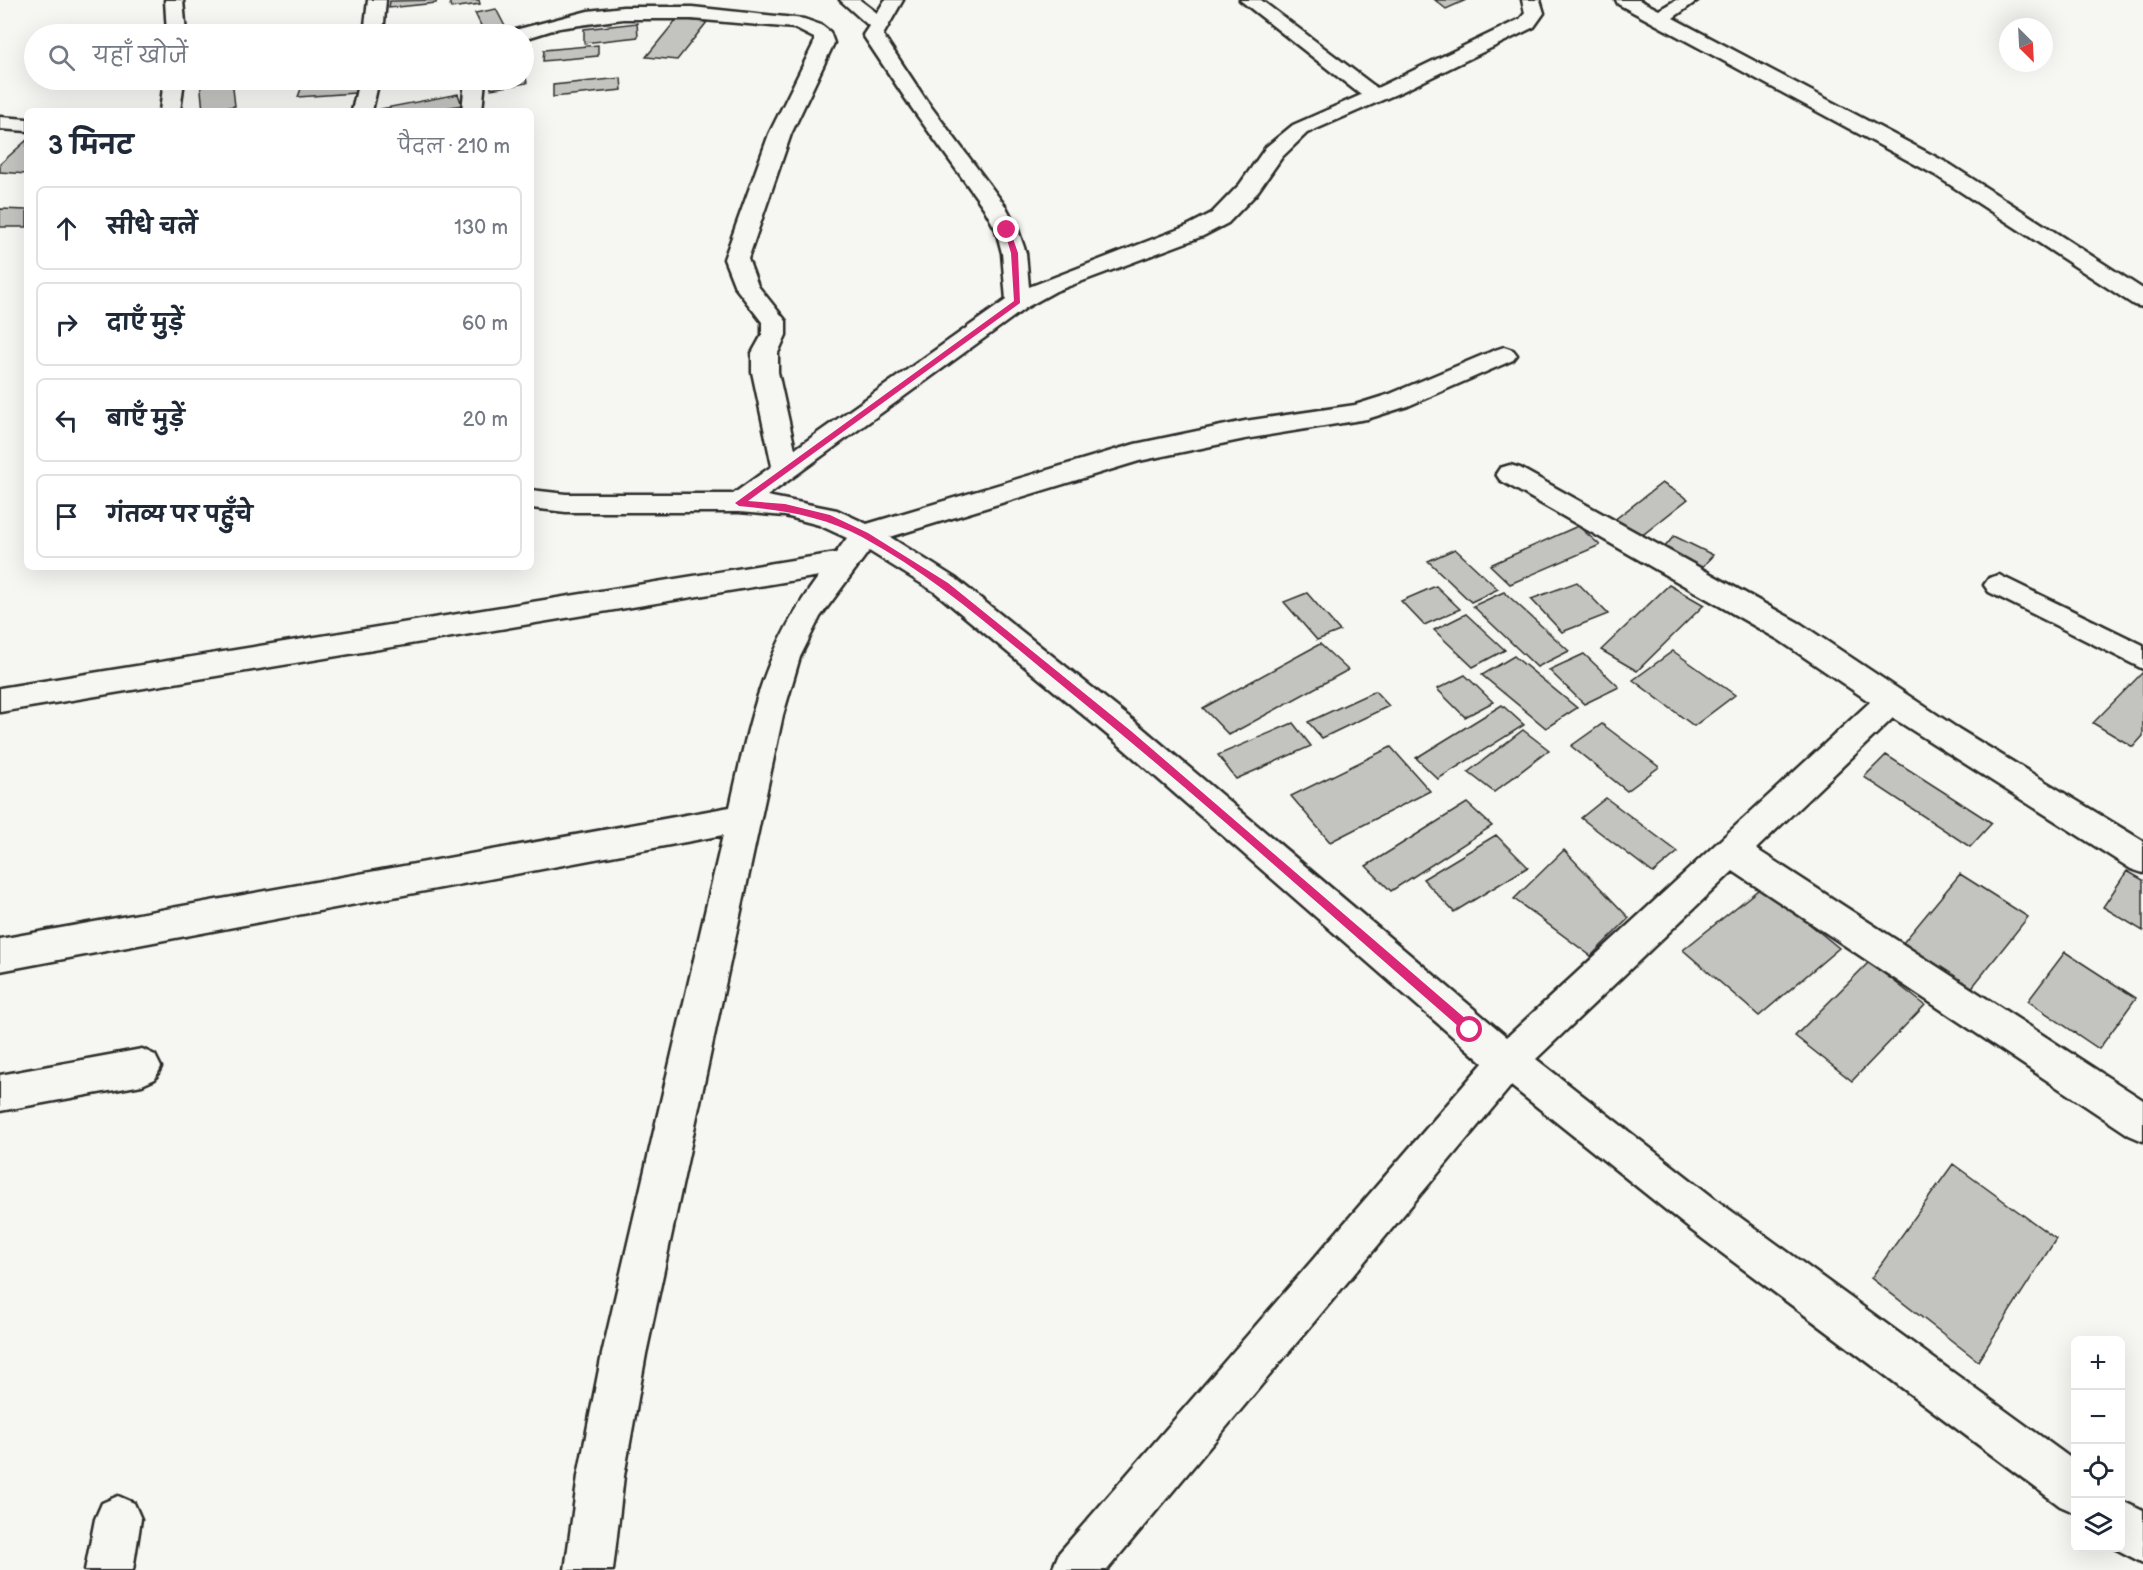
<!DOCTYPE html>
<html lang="hi">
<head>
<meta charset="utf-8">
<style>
  :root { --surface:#fff; --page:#f6f6f7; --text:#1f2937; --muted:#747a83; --line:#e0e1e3 }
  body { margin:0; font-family:"Balsamiq Sans","Playpen Sans Deva",sans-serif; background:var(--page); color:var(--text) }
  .controls { position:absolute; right:18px; bottom:18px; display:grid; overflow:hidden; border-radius:9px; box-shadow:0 6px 24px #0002 }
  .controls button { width:54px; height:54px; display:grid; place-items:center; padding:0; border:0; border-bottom:2px solid var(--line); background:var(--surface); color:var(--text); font:30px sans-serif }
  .compass { position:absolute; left:1999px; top:18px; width:54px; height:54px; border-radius:50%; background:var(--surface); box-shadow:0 6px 24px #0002; rotate:156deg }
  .stop { position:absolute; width:18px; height:18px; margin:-14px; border:4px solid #db2777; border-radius:50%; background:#fff }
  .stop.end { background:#db2777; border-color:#fff; box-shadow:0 2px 6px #0008 }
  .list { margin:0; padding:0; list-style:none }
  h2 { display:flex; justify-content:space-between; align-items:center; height:78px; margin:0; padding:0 24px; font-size:26px }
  h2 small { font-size:20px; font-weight:400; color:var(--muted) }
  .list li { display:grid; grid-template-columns:39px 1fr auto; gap:18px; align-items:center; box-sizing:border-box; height:84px; margin:0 12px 12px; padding:0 12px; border:2px solid var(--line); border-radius:9px }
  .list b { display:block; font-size:22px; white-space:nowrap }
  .list em { font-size:20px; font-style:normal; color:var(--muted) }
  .icon { flex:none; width:33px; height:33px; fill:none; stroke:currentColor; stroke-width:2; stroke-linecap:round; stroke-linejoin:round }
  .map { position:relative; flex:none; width:2143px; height:1570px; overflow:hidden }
  .search { position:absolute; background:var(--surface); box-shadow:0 6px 24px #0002; left:24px; top:24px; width:510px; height:66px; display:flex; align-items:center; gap:15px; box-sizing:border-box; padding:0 21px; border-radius:33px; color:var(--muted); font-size:22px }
  .panel { position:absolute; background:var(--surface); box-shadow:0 6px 24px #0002; left:24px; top:108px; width:510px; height:462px; border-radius:9px }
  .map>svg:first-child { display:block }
  .building { fill:#c3c3c0; stroke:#2b2b2b; stroke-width:1.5 }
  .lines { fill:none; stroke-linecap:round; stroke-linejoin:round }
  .street-casing { stroke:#2b2b2b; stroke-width:5 }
  .street { fill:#f6f6f2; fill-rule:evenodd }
  .route { fill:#db2777 }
</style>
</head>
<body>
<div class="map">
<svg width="2143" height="1570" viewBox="0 0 2143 1570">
  <rect width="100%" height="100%" fill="#f6f6f2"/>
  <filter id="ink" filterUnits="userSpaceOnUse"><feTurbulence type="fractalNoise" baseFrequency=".0167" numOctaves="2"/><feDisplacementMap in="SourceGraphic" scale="12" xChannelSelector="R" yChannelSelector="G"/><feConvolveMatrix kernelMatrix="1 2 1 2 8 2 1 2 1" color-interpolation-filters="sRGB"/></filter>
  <g filter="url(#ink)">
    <path class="building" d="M 437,0 L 436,3 L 389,8 L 390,1 Z
      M 449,0 L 479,0 L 480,4 L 451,8 Z
      M 1435,0 L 1466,0 L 1446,9 Z
      M 496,9 L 509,34 L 485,34 L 475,13 Z
      M 677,19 L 707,22 L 677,60 L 646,57 Z
      M 637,23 L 638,37 L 584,43 L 584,29 Z
      M 598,45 L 598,56 L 543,61 L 544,50 Z
      M 524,66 L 527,83 L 491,89 L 490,80 L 524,80 Z
      M 621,78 L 622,90 L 553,97 L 553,85 Z
      M 200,80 L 232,80 L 235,106 L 203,111 Z
      M 387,80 L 447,80 L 386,85 Z
      M 359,81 L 355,93 L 298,97 L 302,86 Z
      M 458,94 L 462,105 L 429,111 L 380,111 L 380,109 Z
      M 27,140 L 27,174 L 0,172 L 0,164 Z
      M 0,209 L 27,210 L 27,227 L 0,227 Z
      M 1662,483 L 1688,499 L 1640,537 L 1613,521 Z
      M 1578,526 L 1600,545 L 1510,584 L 1490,565 Z
      M 1674,536 L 1713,555 L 1697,573 L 1659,554 Z
      M 1455,549 L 1498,589 L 1471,602 L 1428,561 Z
      M 1577,582 L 1608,614 L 1562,632 L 1531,599 Z
      M 1669,585 L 1704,605 L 1637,671 L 1601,650 Z
      M 1436,586 L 1460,609 L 1424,625 L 1401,601 Z
      M 1504,592 L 1569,651 L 1537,667 L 1473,606 Z
      M 1307,593 L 1340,631 L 1317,640 L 1284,602 Z
      M 1466,614 L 1505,650 L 1473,667 L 1434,630 Z
      M 1320,644 L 1348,670 L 1229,735 L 1203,708 Z
      M 1673,651 L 1735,695 L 1694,726 L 1633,680 Z
      M 1584,654 L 1619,687 L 1584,704 L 1549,670 Z
      M 1514,656 L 1577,708 L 1546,728 L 1482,675 Z
      M 2143,672 L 2143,736 L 2133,747 L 2093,723 Z
      M 1465,675 L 1493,702 L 1465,717 L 1437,689 Z
      M 1375,691 L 1389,706 L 1322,738 L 1308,722 Z
      M 1502,705 L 1524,725 L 1438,779 L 1416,758 Z
      M 1293,723 L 1311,746 L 1236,779 L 1218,755 Z
      M 1602,724 L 1659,767 L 1627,791 L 1571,746 Z
      M 1523,730 L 1549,750 L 1494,792 L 1468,772 Z
      M 1391,747 L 1430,791 L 1330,842 L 1291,796 Z
      M 1886,755 L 1992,823 L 1970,847 L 1864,777 Z
      M 1606,798 L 1678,852 L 1653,873 L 1581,818 Z
      M 1467,803 L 1492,826 L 1391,891 L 1366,866 Z
      M 1496,835 L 1528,867 L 1454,912 L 1423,879 Z
      M 1564,850 L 1629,918 L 1591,956 L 1514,899 Z
      M 2127,871 L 2143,880 L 2143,931 L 2103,907 Z
      M 1960,874 L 2028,917 L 1970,990 L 1902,944 Z
      M 1763,886 L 1839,948 L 1759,1016 L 1683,950 Z
      M 2065,952 L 2136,998 L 2099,1049 L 2028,1001 Z
      M 1869,962 L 1925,1005 L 1852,1081 L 1795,1036 Z
      M 1953,1164 L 2056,1239 L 1978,1361 L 1871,1278 Z"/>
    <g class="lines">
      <g class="street-casing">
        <path id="street" d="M 165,0 L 183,0 L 186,34 L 167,34 Z
          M 368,0 L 386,0 L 383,34 L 364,34 Z
          M 840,0 L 860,0 L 877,13 L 885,0 L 903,0 L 883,35 L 926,100 L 1006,207 L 1018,230 L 1026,253 L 1029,287 L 1187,226 L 1212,213 L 1240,184 L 1266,147 L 1293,125 L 1361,95 L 1240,0 L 1261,0 L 1377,88 L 1520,19 L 1525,13 L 1522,0 L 1540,0 L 1544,13 L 1534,27 L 1403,91 L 1307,133 L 1282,157 L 1256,194 L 1228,223 L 1203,236 L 1056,291 L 1027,307 L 767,496 L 837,510 L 867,524 L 1135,444 L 1245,421 L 1355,405 L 1390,394 L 1495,350 L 1504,347 L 1513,350 L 1517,355 L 1513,360 L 1408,406 L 1367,419 L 1245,439 L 1139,461 L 890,537 L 955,578 L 1139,725 L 1507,1037 L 1870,702 L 1779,640 L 1500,480 L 1496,474 L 1500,468 L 1510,465 L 1520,468 L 1801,624 L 1957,728 L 2143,841 L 2143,873 L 2131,869 L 1893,718 L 1756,849 L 2143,1100 L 2143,1141 L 2129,1135 L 1733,871 L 1536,1059 L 1719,1202 L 2076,1462 L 2076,1513 L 2060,1506 L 1691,1230 L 1511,1086 L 1107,1570 L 1052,1570 L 1059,1553 L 1483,1063 L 1117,743 L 935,592 L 869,551 L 820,617 L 800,657 L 783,715 L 646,1354 L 624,1476 L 613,1570 L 565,1570 L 578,1476 L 602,1354 L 723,835 L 0,971 L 0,939 L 730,807 C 750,718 763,651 819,576 L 0,712 L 0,688 L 836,553 L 847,538 L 819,525 L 785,516 L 739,512 L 566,512 L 531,508 L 531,490 L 566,494 L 733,494 L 772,466 L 752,372 L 752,353 L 762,335 L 762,322 L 735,287 L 724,259 L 769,134 L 814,43 L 814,38 L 794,28 L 692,19 L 623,19 L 559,28 L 524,39 L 524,34 L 512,34 L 515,30 L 588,11 L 623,7 L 692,7 L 804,19 L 821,25 L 830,32 L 834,43 L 791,134 L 748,259 L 758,286 L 786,321 L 786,335 L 778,353 L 778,372 L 795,449 L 1006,300 L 1002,253 L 996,230 L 984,208 L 911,107 L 863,35 L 869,26 Z
          M 1616,0 L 1639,0 L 1659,10 L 1676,0 L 1698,0 L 1673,18 L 1951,165 L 2143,289 L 2143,307 L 2134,305 L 1935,175 L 1618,4 Z
          M 164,80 L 184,80 L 180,111 L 160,111 Z
          M 359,80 L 379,80 L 372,111 L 352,111 Z
          M 465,80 L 485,80 L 482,111 L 462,111 Z
          M 0,117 L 27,119 L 27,131 L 0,129 Z
          M 1999,575 L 2143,645 L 2143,669 L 1989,592 L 1984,585 L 1989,578 Z
          M 142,1049 L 155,1055 L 161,1067 L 155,1079 L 142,1085 L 0,1111 L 0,1075 Z
          M 118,1496 L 134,1503 L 141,1519 L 133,1570 L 85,1570 L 95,1519 L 102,1503 Z
          M 2120,1500 L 2143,1511 L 2143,1563 L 2114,1548 L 2120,1548 Z"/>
      </g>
      <use href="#street" class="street"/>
    </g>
  </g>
  <path class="route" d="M 1007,228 L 1010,230 L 1018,253 L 1020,303 L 748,501 L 785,504 L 830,515 L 868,533 L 948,583 L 1131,731 L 1474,1026 L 1474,1033 L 1466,1033 C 1333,917 1201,798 1064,687 C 999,634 936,577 862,537 C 823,516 783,510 739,506 L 735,503 L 1014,301 L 1011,253 L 1004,230 Z"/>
</svg>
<div class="controls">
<button>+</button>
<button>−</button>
<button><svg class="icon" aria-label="locate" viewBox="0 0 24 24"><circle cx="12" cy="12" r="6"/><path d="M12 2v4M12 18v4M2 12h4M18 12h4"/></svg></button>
<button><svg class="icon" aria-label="layers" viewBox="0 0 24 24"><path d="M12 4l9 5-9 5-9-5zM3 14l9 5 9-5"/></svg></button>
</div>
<svg class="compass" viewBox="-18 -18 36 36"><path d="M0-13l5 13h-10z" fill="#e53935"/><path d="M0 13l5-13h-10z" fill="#747a83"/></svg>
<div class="stop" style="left:1470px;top:1030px"></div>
<div class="stop end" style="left:1007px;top:230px"></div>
<div class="search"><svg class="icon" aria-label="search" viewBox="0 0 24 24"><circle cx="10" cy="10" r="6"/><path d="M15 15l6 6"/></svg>यहाँ खोजें</div>
<section class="panel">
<h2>3 मिनट<small>पैदल · 210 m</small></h2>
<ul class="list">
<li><svg class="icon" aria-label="ahead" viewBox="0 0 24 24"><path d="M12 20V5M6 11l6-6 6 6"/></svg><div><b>सीधे चलें</b></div><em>130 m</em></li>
<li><svg class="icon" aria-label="right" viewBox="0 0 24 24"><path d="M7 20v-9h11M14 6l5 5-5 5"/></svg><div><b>दाएँ मुड़ें</b></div><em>60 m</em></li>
<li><svg class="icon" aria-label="left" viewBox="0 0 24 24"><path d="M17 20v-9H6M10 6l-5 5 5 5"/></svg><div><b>बाएँ मुड़ें</b></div><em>20 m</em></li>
<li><svg class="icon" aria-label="arrive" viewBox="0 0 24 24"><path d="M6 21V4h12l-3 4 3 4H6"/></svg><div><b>गंतव्य पर पहुँचे</b></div></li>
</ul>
</section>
</div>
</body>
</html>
